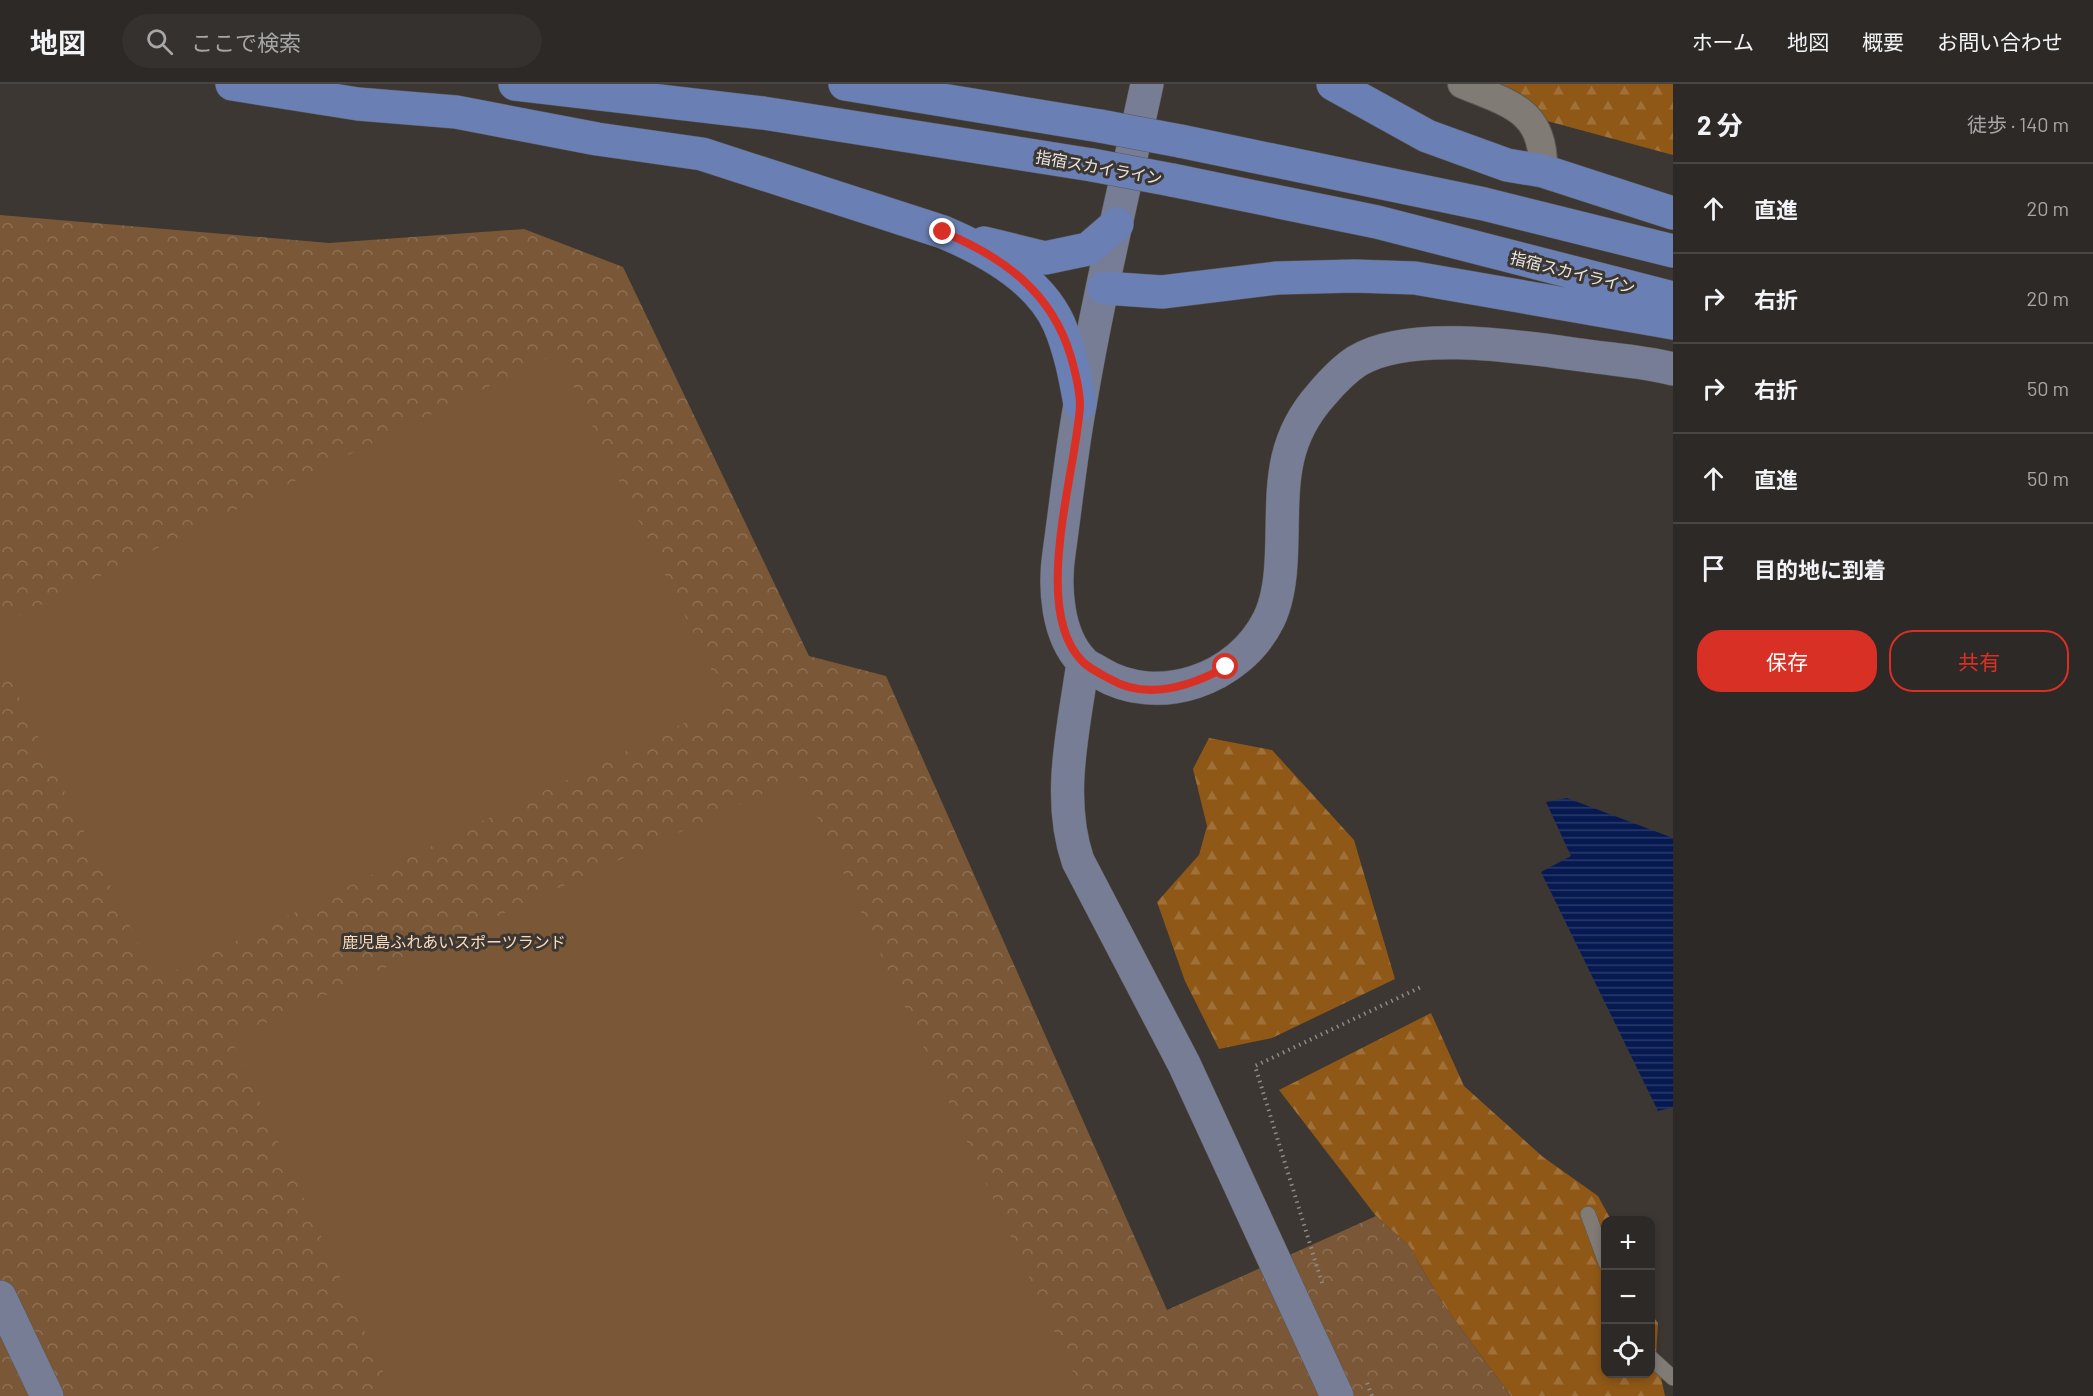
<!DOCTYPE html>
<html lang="ja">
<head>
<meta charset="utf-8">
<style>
  :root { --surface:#2d2926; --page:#35312e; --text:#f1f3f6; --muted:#a7a6a7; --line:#484543; --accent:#d93025 }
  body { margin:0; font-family:Barlow,"Noto Sans JP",sans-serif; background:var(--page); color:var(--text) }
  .controls { position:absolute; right:18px; bottom:18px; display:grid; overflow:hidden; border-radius:12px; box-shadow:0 3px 9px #0003 }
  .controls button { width:54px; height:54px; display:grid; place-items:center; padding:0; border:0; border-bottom:2px solid var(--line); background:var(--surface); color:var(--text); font:30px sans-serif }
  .stop { position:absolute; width:18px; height:18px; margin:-14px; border:4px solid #d93025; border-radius:50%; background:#fff }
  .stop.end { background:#d93025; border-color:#fff; box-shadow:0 2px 6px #0008 }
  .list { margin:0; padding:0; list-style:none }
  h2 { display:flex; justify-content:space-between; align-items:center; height:78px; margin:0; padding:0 24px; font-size:26px }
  h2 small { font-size:20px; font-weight:400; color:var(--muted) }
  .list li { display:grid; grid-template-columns:39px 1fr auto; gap:18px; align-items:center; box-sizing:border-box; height:90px; padding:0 24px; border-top:2px solid var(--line) }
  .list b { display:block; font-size:22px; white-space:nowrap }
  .list em { font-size:20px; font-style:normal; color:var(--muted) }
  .actions { display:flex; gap:12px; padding:18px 24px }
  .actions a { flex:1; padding:14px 0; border:2px solid var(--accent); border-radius:24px; text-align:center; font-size:21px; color:var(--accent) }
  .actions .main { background:var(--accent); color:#fff }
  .icon { flex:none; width:33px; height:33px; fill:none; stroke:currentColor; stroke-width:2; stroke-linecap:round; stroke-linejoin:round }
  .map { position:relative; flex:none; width:1673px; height:1312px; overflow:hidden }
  header { display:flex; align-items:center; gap:36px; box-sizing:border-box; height:84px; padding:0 30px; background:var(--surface); border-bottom:2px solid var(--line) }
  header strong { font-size:28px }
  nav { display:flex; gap:33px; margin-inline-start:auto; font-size:21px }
  .search { width:420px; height:54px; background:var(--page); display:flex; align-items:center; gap:15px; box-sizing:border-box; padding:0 21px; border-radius:33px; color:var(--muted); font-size:22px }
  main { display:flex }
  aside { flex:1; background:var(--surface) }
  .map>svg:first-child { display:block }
  .forest { fill:url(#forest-firs) }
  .park { fill:url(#park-crowns) }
  .pitch { fill:#7a5837 }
  .water { fill:url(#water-rules) }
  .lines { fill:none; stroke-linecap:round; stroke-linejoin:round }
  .lane-casing { stroke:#5a5652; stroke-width:16 }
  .street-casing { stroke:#5a5652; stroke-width:30 }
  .secondary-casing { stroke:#5a5652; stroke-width:34 }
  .primary-casing { stroke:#5a5652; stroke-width:34 }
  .path { stroke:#8e8a86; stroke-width:4; stroke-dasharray:1.5 4.5; stroke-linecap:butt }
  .lane { stroke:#817b76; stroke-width:15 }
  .street { stroke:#817b76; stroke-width:28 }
  .secondary { stroke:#767d95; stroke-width:33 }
  .primary { stroke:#6a7fb4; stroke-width:33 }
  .primary-bridge-casing { stroke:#5a5652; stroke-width:34; stroke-linecap:butt }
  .primary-bridge { stroke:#6a7fb4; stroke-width:33 }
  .route { stroke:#d93025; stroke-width:8 }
  .labels { text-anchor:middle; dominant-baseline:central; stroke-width:6; stroke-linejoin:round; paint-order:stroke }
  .street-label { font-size:16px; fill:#e9e6e3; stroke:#3c3732 }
  .park-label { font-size:16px; fill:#fcdabc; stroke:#3c3732 }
</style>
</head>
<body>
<header>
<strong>地図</strong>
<div class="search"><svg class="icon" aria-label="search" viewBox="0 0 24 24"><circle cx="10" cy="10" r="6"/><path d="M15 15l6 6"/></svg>ここで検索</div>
<nav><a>ホーム</a><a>地図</a><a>概要</a><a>お問い合わせ</a></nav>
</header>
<main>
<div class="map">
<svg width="1673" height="1312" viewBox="0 0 1673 1312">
  <defs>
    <pattern id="forest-firs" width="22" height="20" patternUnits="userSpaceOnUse" patternTransform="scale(1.5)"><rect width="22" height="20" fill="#905817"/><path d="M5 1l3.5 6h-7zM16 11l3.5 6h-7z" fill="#a07039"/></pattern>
    <pattern id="park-crowns" width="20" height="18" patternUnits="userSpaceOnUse" patternTransform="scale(1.5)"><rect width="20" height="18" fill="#7a5837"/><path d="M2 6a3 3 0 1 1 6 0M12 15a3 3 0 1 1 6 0" fill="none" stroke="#8d7054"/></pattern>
    <pattern id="water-rules" width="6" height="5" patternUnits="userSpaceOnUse" patternTransform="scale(1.5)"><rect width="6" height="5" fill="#071951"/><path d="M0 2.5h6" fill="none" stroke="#2b3a6a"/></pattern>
  </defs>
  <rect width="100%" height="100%" fill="#3c3732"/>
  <path class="forest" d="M 1448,0 L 1673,0 L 1673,71 L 1477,18 Z
    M 1209,654 L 1272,666 L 1354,756 L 1395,895 L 1272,954 L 1219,965 L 1185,897 L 1157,818 L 1199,771 L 1207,742 L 1193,685 Z
    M 1431,929 L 1464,1002 L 1543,1073 L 1598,1112 L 1611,1136 L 1606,1136 L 1606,1290 L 1650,1290 L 1651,1230 L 1658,1239 L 1656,1271 L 1665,1312 L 1511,1312 L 1443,1220 L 1409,1162 L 1376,1132 L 1279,1006 Z"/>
  <path class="park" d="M 0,131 L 329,159 L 524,145 L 623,183 L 809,572 L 886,592 L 1167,1226 L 1376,1132 L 1409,1162 L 1443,1220 L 1511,1312 L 0,1312 Z"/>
  <path class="pitch" d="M 557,269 L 727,618 L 156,896 L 0,574 L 0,541 Z
    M 799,693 L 1084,1312 L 394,1312 L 231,955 Z"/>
  <path class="water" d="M 1567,714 L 1673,754 L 1673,1023 L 1658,1027 L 1541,788 L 1571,772 L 1546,718 Z"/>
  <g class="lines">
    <g class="lane-casing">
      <path id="lane" d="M 1588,1130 L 1606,1179
        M 1650,1273 L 1673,1294"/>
    </g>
    <g class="street-casing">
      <path id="street" d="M 1462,0 C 1510,20 1545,26 1543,87"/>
    </g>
    <g class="secondary-casing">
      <path id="secondary" d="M 1147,0 C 1124,107 1098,213 1080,321 C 1071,370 1066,420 1059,469 C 1054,503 1057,551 1082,577 C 1086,582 1094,585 1100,589 C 1158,624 1239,596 1269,535 C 1277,518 1280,498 1281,479 C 1285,415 1274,364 1321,311 C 1332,298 1343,286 1357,277 C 1411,244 1528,264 1588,272 C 1617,276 1645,278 1673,285
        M 1083,578 C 1074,644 1056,713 1078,777 L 1184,980 L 1337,1312
        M 0,1213 L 47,1312"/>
    </g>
    <g class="primary-casing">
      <path id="primary" d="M 232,0 L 358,20 L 456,28 L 597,55 L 702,70 L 943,148 C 986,166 1039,195 1059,240 C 1070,266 1075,292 1080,320
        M 515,0 L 763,29 L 1092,81
        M 845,0 L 1100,42
        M 1333,0 L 1427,52 L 1507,81 L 1543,87 L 1673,129
        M 1180,57 L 1484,120 L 1673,167
        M 1172,96 L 1377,138 L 1673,214
        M 984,159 L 1045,174 L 1088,165 L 1117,140
        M 1104,204 L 1162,208 L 1277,194 L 1354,192 L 1415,194 L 1673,239"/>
    </g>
    <path class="path" d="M 1322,1199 L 1255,982 L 1421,903
      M 1367,1299 L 1372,1312"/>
    <use href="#lane" class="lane"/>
    <use href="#street" class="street"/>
    <use href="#secondary" class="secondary"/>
    <use href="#primary" class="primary"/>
    <g class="primary-bridge-casing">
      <path id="primary-bridge" d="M 1100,42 L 1180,57
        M 1092,81 L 1172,96"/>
    </g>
    <use href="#primary-bridge" class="primary-bridge"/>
  </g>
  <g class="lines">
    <path class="route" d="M 943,148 C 1003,173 1052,208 1071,273 C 1075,287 1080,307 1080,322 C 1076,388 1030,527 1083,578 C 1090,585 1101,590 1110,595 C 1147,617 1191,602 1226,583"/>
  </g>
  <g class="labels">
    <g class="street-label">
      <text transform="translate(1099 83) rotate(10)">指宿スカイライン</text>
      <text transform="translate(1573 188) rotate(14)">指宿スカイライン</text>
    </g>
    <g class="park-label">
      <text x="454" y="857">鹿児島ふれあいスポーツランド</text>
    </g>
  </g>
</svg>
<div class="controls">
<button>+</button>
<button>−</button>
<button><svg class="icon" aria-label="locate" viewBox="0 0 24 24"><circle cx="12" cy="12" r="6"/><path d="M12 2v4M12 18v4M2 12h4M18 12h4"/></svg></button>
</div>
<div class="stop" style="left:1226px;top:583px"></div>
<div class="stop end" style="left:943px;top:148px"></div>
</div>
<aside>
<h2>2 分<small>徒歩 · 140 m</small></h2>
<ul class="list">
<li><svg class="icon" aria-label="ahead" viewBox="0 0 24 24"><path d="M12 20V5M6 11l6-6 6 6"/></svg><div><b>直進</b></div><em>20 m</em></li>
<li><svg class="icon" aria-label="right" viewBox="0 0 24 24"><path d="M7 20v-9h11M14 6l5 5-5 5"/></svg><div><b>右折</b></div><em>20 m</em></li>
<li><svg class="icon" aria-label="right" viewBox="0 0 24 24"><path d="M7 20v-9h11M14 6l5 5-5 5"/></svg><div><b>右折</b></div><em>50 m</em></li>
<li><svg class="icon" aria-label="ahead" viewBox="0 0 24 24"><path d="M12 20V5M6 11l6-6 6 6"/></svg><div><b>直進</b></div><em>50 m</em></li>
<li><svg class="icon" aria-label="arrive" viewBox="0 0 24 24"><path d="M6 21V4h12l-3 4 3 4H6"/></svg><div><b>目的地に到着</b></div></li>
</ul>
<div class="actions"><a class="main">保存</a><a>共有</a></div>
</aside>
</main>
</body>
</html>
